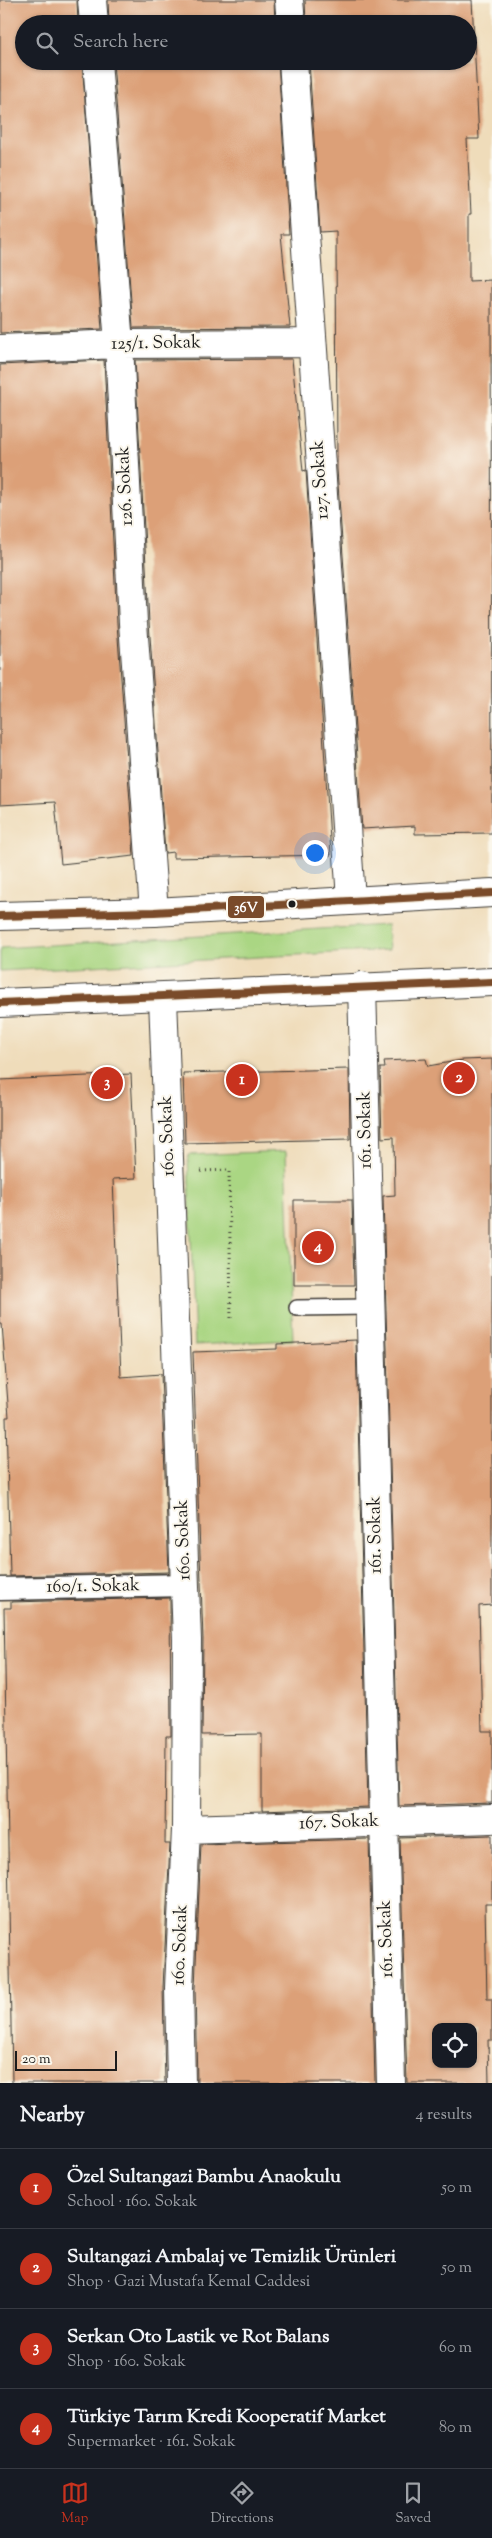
<!DOCTYPE html>
<html lang="en">
<head>
<meta charset="utf-8">
<style>
  :root { --surface:#171b24; --page:#20242c; --text:#f1f3f6; --muted:#9ea1a6; --line:#363941; --accent:#c8321e }
  body { margin:0; font-family:"Sorts Mill Goudy",serif; background:var(--page); color:var(--text) }
  .controls { position:absolute; right:15px; bottom:15px; display:grid; overflow:hidden; border-radius:10px; box-shadow:0 1px 4px #0004 }
  .controls button { width:45px; height:45px; display:grid; place-items:center; padding:0; border:0; border-bottom:1px solid var(--line); background:var(--surface); color:var(--text); font:25px sans-serif }
  .scale { position:absolute; left:15px; bottom:12px; width:102px; box-sizing:border-box; padding-left:5px; border:2px solid #1c1c1c; border-top:0; font-size:14px; line-height:18px; white-space:nowrap; color:#1c1c1c; -webkit-text-stroke:4px #fbf7ec; paint-order:stroke }
  .you { position:absolute; left:314px; top:852px; width:18px; height:18px; margin:-12px; border:4px solid #fff; border-radius:50%; background:#1a73e8; box-shadow:0 0 0 8px #1a73e833 }
  .badge { display:grid; place-items:center; width:32px; height:32px; border-radius:50%; background:var(--accent); color:#fff; font-size:16px; font-weight:700 }
  .pin { position:absolute; translate:-50% -50%; border:2px solid #fff; box-shadow:0 1px 5px #0006 }
  .list { margin:0; padding:0; list-style:none }
  h2 { display:flex; justify-content:space-between; align-items:center; height:65px; margin:0; padding:0 20px; font-size:21px }
  h2 small { font-size:16px; font-weight:400; color:var(--muted) }
  .list li { display:grid; grid-template-columns:32px 1fr auto; gap:15px; align-items:center; box-sizing:border-box; height:80px; padding:0 20px; border-top:1px solid var(--line) }
  .list b { display:block; font-size:19px; white-space:nowrap }
  .list p { margin:0; font-size:16px; white-space:nowrap; color:var(--muted) }
  .list em { font-size:16px; font-style:normal; color:var(--muted) }
  .icon { flex:none; width:28px; height:28px; fill:none; stroke:currentColor; stroke-width:2; stroke-linecap:round; stroke-linejoin:round }
  .map { position:relative; flex:none; width:492px; height:2083px; overflow:hidden }
  .search { position:absolute; background:var(--surface); box-shadow:0 1px 4px #0004; left:15px; right:15px; top:15px; height:55px; display:flex; align-items:center; gap:12px; box-sizing:border-box; padding:0 18px; border-radius:28px; color:var(--muted); font-size:19px }
  .sheet { height:385px; background:var(--surface) }
  nav { display:flex; justify-content:space-around; align-items:center; box-sizing:border-box; height:70px; border-top:1px solid var(--line); background:var(--surface); font-size:14px; color:var(--muted) }
  nav a { display:grid; justify-items:center; gap:2px }
  nav .on { color:var(--accent) }
  .map>svg:first-child { display:block }
  .green { fill:#aad683; stroke:#637950 }
  .building { fill:#dca078; fill-rule:evenodd }
  .lines { fill:none; stroke-linecap:round; stroke-linejoin:round }
  .service-casing { stroke:#3c3934; stroke-width:18 }
  .pedestrian-casing { stroke:#3c3934; stroke-width:25 }
  .minor-casing { stroke:#3c3934; stroke-width:30 }
  .primary-casing { stroke:#3c3934; stroke-width:30 }
  .path { stroke:#3c3934; stroke-width:3; stroke-dasharray:1 4; stroke-linecap:butt }
  .service { stroke:#fff; stroke-width:15 }
  .pedestrian { stroke:#fff; stroke-width:22 }
  .minor { stroke:#fff; stroke-width:28 }
  .primary { stroke:#fff; stroke-width:28 }
  .bus-1-casing { stroke:#fbf7ec; stroke-width:11 }
  .bus-1 { stroke:#7a4b2a; stroke-width:8 }
  .bus-dot { fill:#1c1c1c; stroke:#fbf7ec; stroke-width:2 }
  .labels { text-anchor:middle; dominant-baseline:central; stroke-width:4; stroke-linejoin:round; paint-order:stroke }
  .street-label { font-size:18px; fill:#1c1c1c; stroke:#fbf7ec }
  .line-badge { stroke:#fbf7ec; stroke-width:2 }
  .badge-label { font-size:14px; text-anchor:middle; font-weight:bold; fill:#fff }
</style>
</head>
<body>
<div class="map">
<svg width="492" height="2083" viewBox="0 0 492 2083">
  <rect width="100%" height="100%" fill="#fbf7ec"/>
  <filter id="ink" filterUnits="userSpaceOnUse"><feTurbulence type="fractalNoise" baseFrequency=".02" numOctaves="2"/><feDisplacementMap in="SourceGraphic" scale="10" xChannelSelector="R" yChannelSelector="G"/><feConvolveMatrix kernelMatrix="1 2 1 2 8 2 1 2 1" color-interpolation-filters="sRGB"/></filter>
  <filter id="wash" filterUnits="userSpaceOnUse"><feTurbulence type="fractalNoise" baseFrequency=".0096" numOctaves="4" result="noise"/><feDisplacementMap in="SourceGraphic" scale="20" xChannelSelector="R" yChannelSelector="G"/><feGaussianBlur stdDeviation="1.12" result="paint"/><feColorMatrix in="noise" values="0 0 0 0 0 0 0 0 0 0 0 0 0 0 0 0 0 1.4 0 .05"/><feComposite in="paint" operator="in"/></filter>
  <g filter="url(#wash)">
    <rect width="100%" height="100%" fill="#efdcba"/>
    <path class="green" d="M 387,925 L 389,950 L 0,971 L 0,948 Z
      M 286,1151 L 293,1340 L 195,1345 L 188,1155 Z"/>
    <g id="blocks">
      <path class="building" d="M 0,0 L 77,0 L 78,24 L 24,24 L 24,61 L 82,61 L 102,329 L 0,333 Z
        M 108,0 L 274,0 L 275,24 L 109,24 Z
        M 305,0 L 472,0 L 479,139 L 467,139 L 471,214 L 469,214 L 469,281 L 491,280 L 492,833 L 415,834 L 415,826 L 362,829 L 337,469 L 336,231 L 320,232 L 309,61 L 468,61 L 468,24 L 306,24 Z
        M 113,61 L 278,61 L 289,234 L 281,234 L 290,327 L 133,328 Z
        M 292,359 L 303,471 L 306,470 L 331,855 L 173,858 L 173,852 L 165,853 L 149,622 L 135,360 Z
        M 104,360 L 117,624 L 134,856 L 61,864 L 55,802 L 0,805 L 0,365 Z
        M 426,1059 L 428,1066 L 463,1060 L 492,1059 L 492,1605 L 479,1606 L 482,1731 L 492,1731 L 492,1803 L 399,1806 L 383,1196 L 395,1195 L 394,1137 L 382,1138 L 380,1068 L 385,1068 L 384,1061 Z
        M 349,1069 L 350,1139 L 185,1143 L 183,1073 Z
        M 131,1074 L 136,1178 L 113,1179 L 121,1377 L 161,1374 L 169,1572 L 10,1576 L 6,1417 L 9,1417 L 2,1324 L 0,1324 L 0,1080 Z
        M 294,1200 L 352,1200 L 354,1285 L 294,1285 Z
        M 356,1340 L 368,1807 L 262,1811 L 262,1734 L 202,1735 L 203,1639 L 193,1352 L 277,1349 L 277,1344 Z
        M 170,1598 L 171,1736 L 166,1736 L 165,1844 L 170,1844 L 163,1987 L 165,2083 L 12,2083 L 4,1608 L 11,1608 L 11,1602 Z
        M 492,1835 L 492,1904 L 485,1904 L 487,1999 L 492,1999 L 492,2040 L 488,2040 L 489,2083 L 407,2083 L 400,1838 ZM 436,2027 L 473,2027 L 473,2064 L 436,2064 Z
        M 369,1839 L 375,2083 L 197,2083 L 195,1988 L 201,1844 Z"/>
    </g>
  </g>
  <g filter="url(#ink)">
    <use href="#blocks" fill-opacity="0" stroke="#3c3934" stroke-width="1"/>
    <g class="lines">
      <g class="service-casing">
        <path id="service" d="M 297,1308 L 370,1307"/>
      </g>
      <g class="pedestrian-casing">
        <path id="pedestrian" d="M 0,1589 L 186,1585"/>
      </g>
      <g class="minor-casing">
        <path id="minor" d="M 92,0 L 94,24
          M 289,0 L 291,24
          M 97,61 L 119,344 L 133,623 L 154,912
          M 293,61 L 351,899
          M 0,349 L 119,344 L 311,343
          M 362,986 L 391,2083
          M 163,998 L 187,1640 L 186,1829 L 179,1988 L 181,2083
          M 186,1829 L 492,1819"/>
      </g>
      <g class="primary-casing">
        <path id="primary" d="M 0,916 L 154,912 L 492,893
          M 0,1003 L 492,982"/>
      </g>
      <path class="path" d="M 201,1171 L 229,1170 L 231,1321"/>
      <use href="#service" class="service"/>
      <use href="#pedestrian" class="pedestrian"/>
      <use href="#minor" class="minor"/>
      <use href="#primary" class="primary"/>
      <g class="bus-1-casing">
        <path id="bus-1" d="M 0,916 L 154,912 L 492,893
          M 0,1003 L 492,982"/>
      </g>
      <use href="#bus-1" class="bus-1"/>
    </g>
  </g>
  <circle class="bus-dot" cx="292" cy="904" r="4.5"/>
  <g class="labels">
    <g class="street-label">
      <text transform="translate(156 344) rotate(-1)">125/1. Sokak</text>
      <text transform="translate(321 480) rotate(-94)">127. Sokak</text>
      <text transform="translate(126 486) rotate(-93)">126. Sokak</text>
      <text transform="translate(366 1130) rotate(-91)">161. Sokak</text>
      <text transform="translate(168 1136) rotate(-92)">160. Sokak</text>
      <text transform="translate(376 1535) rotate(-91)">161. Sokak</text>
      <text transform="translate(184 1540) rotate(-92)">160. Sokak</text>
      <text transform="translate(93 1587) rotate(-1)">160/1. Sokak</text>
      <text transform="translate(339 1823) rotate(-2)">167. Sokak</text>
      <text transform="translate(387 1939) rotate(-92)">161. Sokak</text>
      <text transform="translate(181 1945) rotate(-88)">160. Sokak</text>
    </g>
  </g>
  <rect class="line-badge" x="227" y="895" width="38" height="24" rx="5" fill="#7a4b2a"/>
  <g class="badge-label">
    <text x="246" y="912">36V</text>
  </g>
</svg>
<div class="controls">
<button><svg class="icon" aria-label="locate" viewBox="0 0 24 24"><circle cx="12" cy="12" r="6"/><path d="M12 2v4M12 18v4M2 12h4M18 12h4"/></svg></button>
</div>
<div class="scale">20 m</div>
<div class="you"></div>
<div class="pin badge" style="left:242px;top:1080px">1</div>
<div class="pin badge" style="left:459px;top:1078px">2</div>
<div class="pin badge" style="left:107px;top:1083px">3</div>
<div class="pin badge" style="left:318px;top:1247px">4</div>
<div class="search"><svg class="icon" aria-label="search" viewBox="0 0 24 24"><circle cx="10" cy="10" r="6"/><path d="M15 15l6 6"/></svg>Search here</div>
</div>
<section class="sheet">
<h2>Nearby<small>4 results</small></h2>
<ul class="list">
<li><span class="badge">1</span><div><b>Özel Sultangazi Bambu Anaokulu</b><p>School · 160. Sokak</p></div><em>50 m</em></li>
<li><span class="badge">2</span><div><b>Sultangazi Ambalaj ve Temizlik Ürünleri</b><p>Shop · Gazi Mustafa Kemal Caddesi</p></div><em>50 m</em></li>
<li><span class="badge">3</span><div><b>Serkan Oto Lastik ve Rot Balans</b><p>Shop · 160. Sokak</p></div><em>60 m</em></li>
<li><span class="badge">4</span><div><b>Türkiye Tarım Kredi Kooperatif Market</b><p>Supermarket · 161. Sokak</p></div><em>80 m</em></li>
</ul>
</section>
<nav>
<a class="on"><svg class="icon" aria-label="map" viewBox="0 0 24 24"><path d="M3 6l6-2 6 2 6-2v14l-6 2-6-2-6 2zM9 4v14M15 6v14"/></svg>Map</a>
<a><svg class="icon" aria-label="directions" viewBox="0 0 24 24"><path d="M12 3l9 9-9 9-9-9zM9 14v-3h6M13 9l2 2-2 2"/></svg>Directions</a>
<a><svg class="icon" aria-label="saved" viewBox="0 0 24 24"><path d="M7 4h10v16l-5-4-5 4z"/></svg>Saved</a>
</nav>
</body>
</html>
